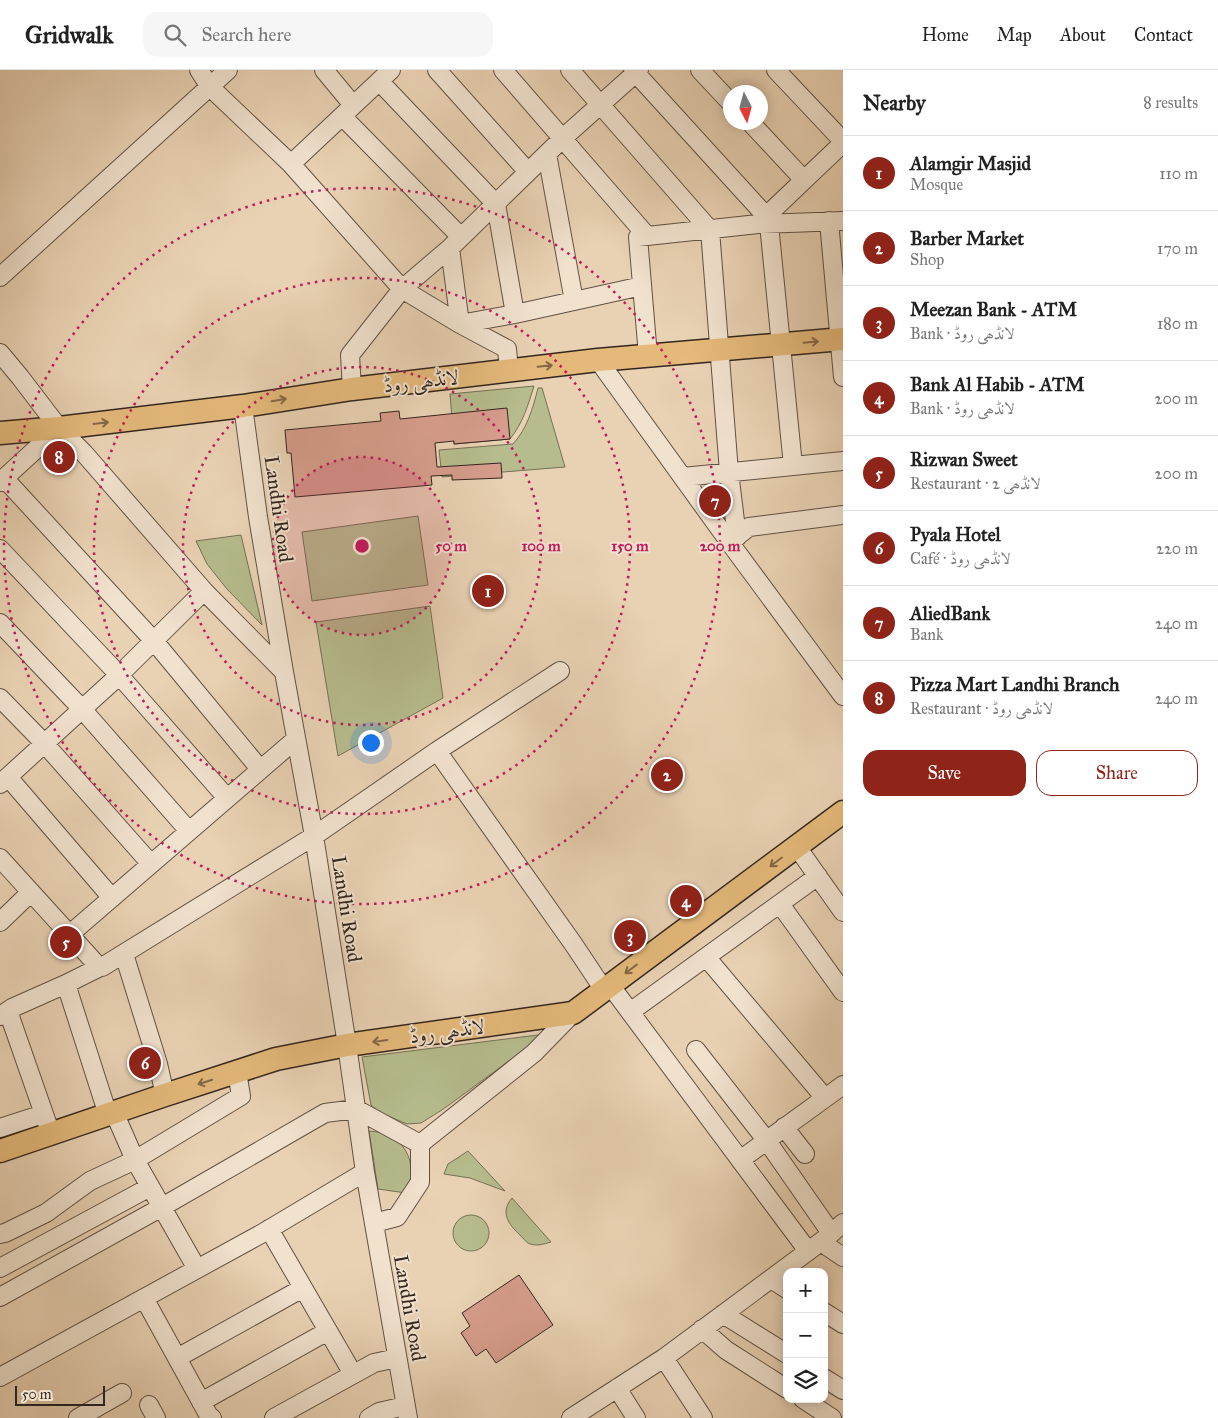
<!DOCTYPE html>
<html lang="en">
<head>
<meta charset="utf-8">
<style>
  :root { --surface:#fff; --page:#f6f6f6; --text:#222; --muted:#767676; --line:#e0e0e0; --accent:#8f2418 }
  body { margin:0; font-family:"IM FELL Great Primer",Amiri,serif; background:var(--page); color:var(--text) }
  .controls { position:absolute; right:15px; bottom:15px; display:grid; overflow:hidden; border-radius:10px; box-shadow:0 2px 12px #0003 }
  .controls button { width:45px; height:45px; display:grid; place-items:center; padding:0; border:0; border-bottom:1px solid var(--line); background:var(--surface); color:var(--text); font:25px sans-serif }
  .compass { position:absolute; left:723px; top:15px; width:45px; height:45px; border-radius:50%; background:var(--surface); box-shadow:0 2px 12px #0003; rotate:174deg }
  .scale { position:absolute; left:15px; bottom:12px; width:90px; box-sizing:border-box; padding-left:5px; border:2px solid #33261e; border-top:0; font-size:14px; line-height:18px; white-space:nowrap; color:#33261e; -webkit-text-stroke:4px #f1e2ce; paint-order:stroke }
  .you { position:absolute; left:370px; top:672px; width:18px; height:18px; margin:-12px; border:4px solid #fff; border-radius:50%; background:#1a73e8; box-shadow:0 0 0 8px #1a73e833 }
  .badge { display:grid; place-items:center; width:32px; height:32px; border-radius:50%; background:var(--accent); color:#fff; font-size:16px; font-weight:700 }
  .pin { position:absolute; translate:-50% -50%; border:2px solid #fff; box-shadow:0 1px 5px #0006 }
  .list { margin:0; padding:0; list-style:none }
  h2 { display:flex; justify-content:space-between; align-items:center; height:65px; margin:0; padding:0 20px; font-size:21px }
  h2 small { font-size:16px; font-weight:400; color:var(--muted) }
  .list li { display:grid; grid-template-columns:32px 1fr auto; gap:15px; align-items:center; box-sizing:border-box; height:75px; padding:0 20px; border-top:1px solid var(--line) }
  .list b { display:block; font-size:19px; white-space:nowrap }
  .list p { margin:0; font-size:16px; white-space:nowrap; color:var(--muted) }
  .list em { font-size:16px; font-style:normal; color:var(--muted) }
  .actions { display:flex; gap:10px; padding:15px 20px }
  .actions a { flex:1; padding:11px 0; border:1px solid var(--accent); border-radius:15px; text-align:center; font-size:18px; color:var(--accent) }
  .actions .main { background:var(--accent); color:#fff }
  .icon { flex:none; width:28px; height:28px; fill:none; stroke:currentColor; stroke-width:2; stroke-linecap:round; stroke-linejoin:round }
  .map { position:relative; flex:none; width:843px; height:1348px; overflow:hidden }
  header { display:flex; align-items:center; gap:30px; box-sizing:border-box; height:70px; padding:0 25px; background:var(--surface); border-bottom:1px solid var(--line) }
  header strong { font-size:24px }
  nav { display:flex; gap:28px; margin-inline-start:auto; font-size:18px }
  .search { width:350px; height:45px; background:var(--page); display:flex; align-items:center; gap:12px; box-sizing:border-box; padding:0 18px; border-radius:15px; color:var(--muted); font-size:19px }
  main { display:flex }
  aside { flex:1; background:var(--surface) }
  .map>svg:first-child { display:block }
  .green { fill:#b6bc8d; stroke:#747156 }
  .building { fill:#d69d8c; stroke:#33261e }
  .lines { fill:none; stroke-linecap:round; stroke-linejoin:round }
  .minor-casing { stroke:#605144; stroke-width:20 }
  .major-casing { stroke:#33261e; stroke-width:25 }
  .minor { stroke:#f1e2ce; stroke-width:18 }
  .major { stroke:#e4b97a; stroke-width:22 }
  .oneway { stroke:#836847 }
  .ring { fill:none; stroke:#c2185b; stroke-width:2.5; stroke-dasharray:2.5 5 }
  .labels { text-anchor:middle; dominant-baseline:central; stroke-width:4; stroke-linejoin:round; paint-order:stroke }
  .street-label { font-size:20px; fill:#33261e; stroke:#f1e2ce }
  .centre { fill:#c2185b; stroke:#f1e2ce; stroke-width:2.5 }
  .ring-label { font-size:15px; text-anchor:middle; font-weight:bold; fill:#c2185b; stroke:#f1e2ce; stroke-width:4; stroke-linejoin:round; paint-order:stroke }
</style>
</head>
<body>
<header>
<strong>Gridwalk</strong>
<div class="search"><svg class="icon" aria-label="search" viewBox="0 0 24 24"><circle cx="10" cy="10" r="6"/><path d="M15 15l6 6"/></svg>Search here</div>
<nav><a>Home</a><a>Map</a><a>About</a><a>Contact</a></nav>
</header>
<main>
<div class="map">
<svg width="843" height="1348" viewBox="0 0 843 1348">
  <rect width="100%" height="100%" fill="#e9d2b4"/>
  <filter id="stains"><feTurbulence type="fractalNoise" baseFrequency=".004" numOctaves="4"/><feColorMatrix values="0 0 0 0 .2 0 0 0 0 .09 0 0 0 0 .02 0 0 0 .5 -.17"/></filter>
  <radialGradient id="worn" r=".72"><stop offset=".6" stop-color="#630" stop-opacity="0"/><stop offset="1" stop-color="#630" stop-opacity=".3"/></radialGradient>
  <path class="green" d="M 534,316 C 528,335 523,353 510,369 L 454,374 L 450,324 Z
    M 538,318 L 542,318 L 565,397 L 442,407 L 439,380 L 513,374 C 527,359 533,338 538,318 Z
    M 418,446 L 428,515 L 312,531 L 302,462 Z
    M 241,465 L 262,555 L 227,519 L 207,494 L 196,471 Z
    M 430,536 L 443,628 L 338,686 L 316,552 Z
    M 546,964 L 442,1040 L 421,1053 L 407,1054 L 379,1042 L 371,1035 L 362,987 Z
    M 369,1061 C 404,1063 420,1092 406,1123 L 378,1119 Z
    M 468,1081 L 505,1121 L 470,1108 L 444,1104 L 448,1094 Z
    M 512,1128 L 551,1172 C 544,1174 536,1177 528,1173 C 525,1171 522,1167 520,1165 C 508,1154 500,1142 512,1128 Z
    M453 1163a18 18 0 1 1 36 0a18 18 0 1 1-36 0Z"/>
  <path class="building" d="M 507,338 L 510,369 L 454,374 L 454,371 L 435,373 L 437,397 L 501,393 L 502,408 L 452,410 L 452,405 L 431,406 L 432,415 L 295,427 L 291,383 L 287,383 L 285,360 L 381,351 L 380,343 L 399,341 L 400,349 Z
    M 519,1205 L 553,1255 L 496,1293 L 486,1279 L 476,1286 L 461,1263 L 470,1256 L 462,1243 Z"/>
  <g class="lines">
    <g class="minor-casing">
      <path id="minor" d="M 199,0 L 210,17 L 291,94 L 402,219 L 460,254 L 507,279 L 509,300
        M 324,0 L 353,35
        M 437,0 L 528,102
        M 503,0 L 647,166
        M 570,0 L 710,160 L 729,402 L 737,467
        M 633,0 L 766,146
        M 700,0 L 730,32
        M 776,0 L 843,71
        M 379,11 L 496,134 L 515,244
        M 342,46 L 461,167
        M 750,52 L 804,110
        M 547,84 L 574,231
        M 291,94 L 391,0
        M 829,151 L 843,307
        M 759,154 L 843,151
        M 769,154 L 793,396
        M 450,178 L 460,254 L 515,244 L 642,216
        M 0,207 L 228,0
        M 0,283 L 20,307 L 59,358 L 83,382 L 204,521 L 284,602
        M 648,286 L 638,167 L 758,154 L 843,73
        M 598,290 L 730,473 L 843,626
        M 352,319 L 350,285 L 402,219 L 450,178 L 563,68 L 639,0
        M 243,336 L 258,447 L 284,602 L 314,766 L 347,975 L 365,1102 L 408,1348
        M 683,407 L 843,391
        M 4,408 L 154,571 L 260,699
        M 0,412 L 59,358
        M 730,472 L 749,457 L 843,445
        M 0,479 L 119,605 L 227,728
        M 0,553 L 82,639 L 189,761
        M 0,628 L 44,673 L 151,794
        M 437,681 L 574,875 L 604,920
        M 8,707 L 112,828
        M 0,714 L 114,610 L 204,521
        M 797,777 L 843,842
        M 0,788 L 99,897 L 102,897 L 314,766 L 437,681 L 560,601
        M 780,834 L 843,922
        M 0,852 L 31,822
        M 70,864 L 296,669
        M 124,884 L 158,994 L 165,1025
        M 706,887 L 825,1028
        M 100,897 L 66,914 L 108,1045
        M 610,915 L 808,1181
        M 8,941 L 51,1064
        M 630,942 L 818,806
        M 0,946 L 12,938 L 66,914
        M 696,980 L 767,1071 L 831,1163
        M 114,1042 L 135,1090 L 197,1199
        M 784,1057 L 805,1084
        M 0,1058 L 43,1044
        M 740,1090 L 843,1015
        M 374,1153 L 397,1147 L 420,1112 L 420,1074 L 534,983 L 573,943
        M 269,1159 L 353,1304
        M 0,1164 L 5,1163 L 46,1143 L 90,1111 L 135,1090 L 241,1026 L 237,1002
        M 821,1172 L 843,1187
        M 0,1198 L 150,1117
        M 771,1209 L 787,1219
        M 0,1227 L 162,1137 L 325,1043 L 356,1039 L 420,1074
        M 144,1228 L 209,1346 L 212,1348
        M 824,1242 L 843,1254
        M 723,1244 L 787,1284
        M 702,1259 L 726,1280 L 787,1319
        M 177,1288 L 303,1218
        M 664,1288 L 703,1348
        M 0,1307 L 261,1164 L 365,1102
        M 824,1308 L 843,1320
        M 617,1318 L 636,1348
        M 803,1329 L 832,1348
        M 201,1332 L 328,1261
        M 149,1335 L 156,1348
        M 78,1348 L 122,1323
        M 274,1348 L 374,1293 L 397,1288
        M 369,1348 L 379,1342 L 405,1336
        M 571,1348 L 664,1288 L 826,1168 L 843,1153"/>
    </g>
    <g class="major-casing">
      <path id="major" d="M 0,363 L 59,358 L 243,336 L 352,319 L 598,290 L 843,269
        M 0,1081 L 165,1025 L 276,989 L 347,975 L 573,943 L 843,742"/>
    </g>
    <use href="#minor" class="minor"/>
    <use href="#major" class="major"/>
  </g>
  <defs><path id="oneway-shaft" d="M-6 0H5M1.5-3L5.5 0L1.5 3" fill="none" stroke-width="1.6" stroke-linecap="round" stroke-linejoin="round" transform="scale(1.25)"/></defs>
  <g class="oneway">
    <use href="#oneway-shaft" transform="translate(811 272) rotate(-5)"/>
    <use href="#oneway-shaft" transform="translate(545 296) rotate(-6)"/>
    <use href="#oneway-shaft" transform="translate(279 330) rotate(-9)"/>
    <use href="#oneway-shaft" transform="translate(101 353) rotate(-7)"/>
    <use href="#oneway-shaft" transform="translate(776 792) rotate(143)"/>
    <use href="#oneway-shaft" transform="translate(631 899) rotate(143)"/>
    <use href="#oneway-shaft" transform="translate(380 971) rotate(172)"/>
    <use href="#oneway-shaft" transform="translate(205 1012) rotate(162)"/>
  </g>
  <circle cx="362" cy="476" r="89" fill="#c2185b" fill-opacity=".12"/>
  <g class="ring">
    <circle cx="362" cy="476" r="89"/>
    <circle cx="362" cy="476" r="179"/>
    <circle cx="362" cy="476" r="268"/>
    <circle cx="362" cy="476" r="358"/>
  </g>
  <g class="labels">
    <g class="street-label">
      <text transform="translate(421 311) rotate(-7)">لانڈھی روڈ</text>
      <text transform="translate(279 439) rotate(82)">Landhi Road</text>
      <text transform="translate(347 839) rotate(81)">Landhi Road</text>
      <text transform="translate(447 961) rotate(-8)">لانڈھی روڈ</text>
      <text transform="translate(410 1238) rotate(80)">Landhi Road</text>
    </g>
  </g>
  <circle cx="362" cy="476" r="8" class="centre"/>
  <g class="ring-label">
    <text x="451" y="481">50 m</text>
    <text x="541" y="481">100 m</text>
    <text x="630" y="481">150 m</text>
    <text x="720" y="481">200 m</text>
  </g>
  <rect width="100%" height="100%" filter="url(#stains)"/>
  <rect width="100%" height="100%" fill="url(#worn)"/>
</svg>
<div class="controls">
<button>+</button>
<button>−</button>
<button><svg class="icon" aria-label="layers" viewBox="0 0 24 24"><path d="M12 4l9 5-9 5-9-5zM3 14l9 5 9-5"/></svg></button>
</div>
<svg class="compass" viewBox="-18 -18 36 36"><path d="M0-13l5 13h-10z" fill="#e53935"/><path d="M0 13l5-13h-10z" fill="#767676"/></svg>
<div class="scale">50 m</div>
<div class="you"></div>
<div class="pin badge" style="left:488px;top:521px">1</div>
<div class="pin badge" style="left:667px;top:705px">2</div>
<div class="pin badge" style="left:630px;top:866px">3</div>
<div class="pin badge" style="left:686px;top:831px">4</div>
<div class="pin badge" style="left:66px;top:872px">5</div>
<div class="pin badge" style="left:145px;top:993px">6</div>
<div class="pin badge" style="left:715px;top:431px">7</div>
<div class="pin badge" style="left:59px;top:387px">8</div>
</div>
<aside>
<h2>Nearby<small>8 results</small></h2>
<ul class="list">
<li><span class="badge">1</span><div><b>Alamgir Masjid</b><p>Mosque</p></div><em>110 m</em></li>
<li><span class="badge">2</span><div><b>Barber Market</b><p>Shop</p></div><em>170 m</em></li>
<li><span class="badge">3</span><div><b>Meezan Bank - ATM</b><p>Bank · لانڈھی روڈ</p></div><em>180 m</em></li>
<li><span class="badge">4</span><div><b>Bank Al Habib - ATM</b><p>Bank · لانڈھی روڈ</p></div><em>200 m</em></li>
<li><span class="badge">5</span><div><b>Rizwan Sweet</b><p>Restaurant · لانڈھی 2</p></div><em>200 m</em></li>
<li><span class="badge">6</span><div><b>Pyala Hotel</b><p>Café · لانڈھی روڈ</p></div><em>220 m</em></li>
<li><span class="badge">7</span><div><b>AliedBank</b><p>Bank</p></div><em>240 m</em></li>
<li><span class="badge">8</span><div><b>Pizza Mart Landhi Branch</b><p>Restaurant · لانڈھی روڈ</p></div><em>240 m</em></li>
</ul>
<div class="actions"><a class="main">Save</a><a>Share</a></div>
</aside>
</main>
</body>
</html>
